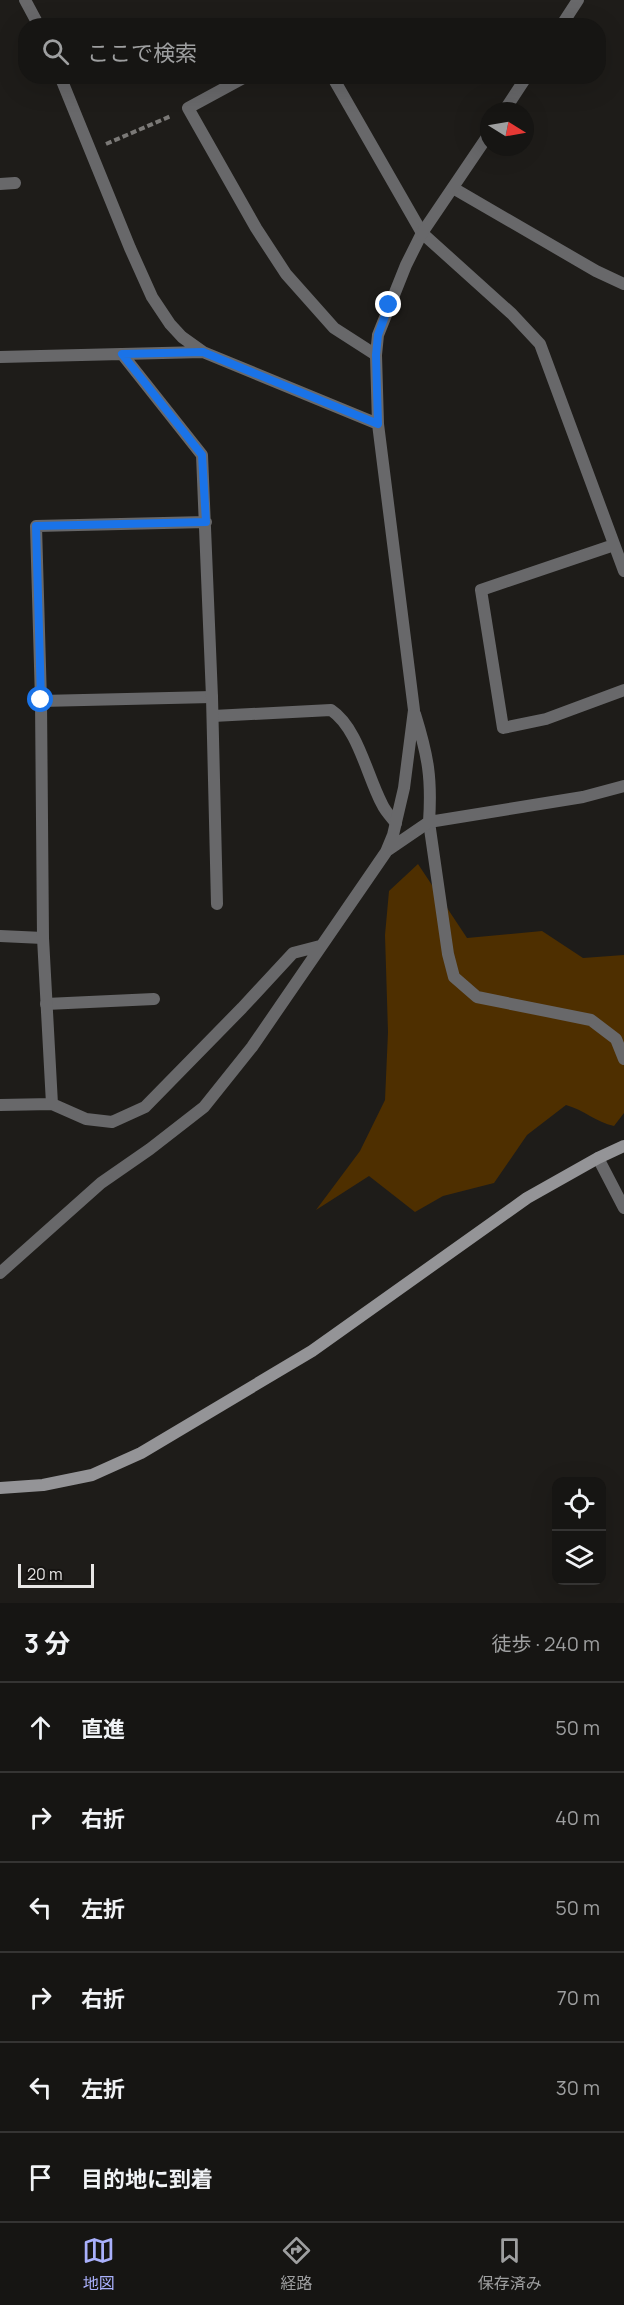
<!DOCTYPE html>
<html lang="ja">
<head>
<meta charset="utf-8">
<style>
  :root { --surface:#161513; --page:#232221; --text:#f1f3f6; --muted:#9e9fa0; --line:#353433; --accent:#a9b0fc }
  body { margin:0; font-family:Manrope,"Noto Sans JP",sans-serif; background:var(--page); color:var(--text) }
  .controls { position:absolute; right:18px; bottom:18px; display:grid; overflow:hidden; border-radius:12px; box-shadow:0 6px 24px #0002 }
  .controls button { width:54px; height:54px; display:grid; place-items:center; padding:0; border:0; border-bottom:2px solid var(--line); background:var(--surface); color:var(--text); font:30px sans-serif }
  .compass { position:absolute; left:480px; top:102px; width:54px; height:54px; border-radius:50%; background:var(--surface); box-shadow:0 6px 24px #0002; rotate:101deg }
  .scale { position:absolute; left:18px; bottom:15px; width:76px; box-sizing:border-box; padding-left:6px; border:3px solid #e8e6e5; border-top:0; font-size:16px; line-height:21px; white-space:nowrap; color:#e8e6e5; -webkit-text-stroke:4px #151311; paint-order:stroke }
  .stop { position:absolute; width:18px; height:18px; margin:-14px; border:4px solid #1a73e8; border-radius:50%; background:#fff }
  .stop.end { background:#1a73e8; border-color:#fff; box-shadow:0 2px 6px #0008 }
  .list { margin:0; padding:0; list-style:none }
  h2 { display:flex; justify-content:space-between; align-items:center; height:78px; margin:0; padding:0 24px; font-size:26px }
  h2 small { font-size:20px; font-weight:400; color:var(--muted) }
  .list li { display:grid; grid-template-columns:39px 1fr auto; gap:18px; align-items:center; box-sizing:border-box; height:90px; padding:0 24px; border-top:2px solid var(--line) }
  .list b { display:block; font-size:22px; white-space:nowrap }
  .list em { font-size:20px; font-style:normal; color:var(--muted) }
  .icon { flex:none; width:33px; height:33px; fill:none; stroke:currentColor; stroke-width:2; stroke-linecap:round; stroke-linejoin:round }
  .map { position:relative; flex:none; width:624px; height:1603px; overflow:hidden }
  .search { position:absolute; background:var(--surface); box-shadow:0 6px 24px #0002; left:18px; right:18px; top:18px; height:66px; display:flex; align-items:center; gap:15px; box-sizing:border-box; padding:0 21px; border-radius:24px; color:var(--muted); font-size:22px }
  .sheet { height:618px; background:var(--surface) }
  nav { display:flex; justify-content:space-around; align-items:center; box-sizing:border-box; height:84px; border-top:2px solid var(--line); background:var(--surface); font-size:16px; color:var(--muted) }
  nav a { display:grid; justify-items:center; gap:3px }
  nav .on { color:var(--accent) }
  .map>svg:first-child { display:block }
  .green { fill:#4e2f00 }
  .lines { fill:none; stroke-linecap:round; stroke-linejoin:round }
  .path { stroke:#7b7977; stroke-width:4; stroke-dasharray:6 3; stroke-linecap:butt }
  .lane { stroke:#68686a; stroke-width:12 }
  .street { stroke:#68686a; stroke-width:12 }
  .secondary { stroke:#949497; stroke-width:12 }
  .route { stroke:#1a73e8; stroke-width:8 }
</style>
</head>
<body>
<div class="map">
<svg width="624" height="1603" viewBox="0 0 624 1603">
  <rect width="100%" height="100%" fill="#1e1c19"/>
  <path class="green" d="M 418,864 L 467,938 L 542,931 L 583,958 L 624,955 L 624,1113 L 614,1126 C 596,1122 584,1110 566,1105 L 527,1135 L 494,1183 L 443,1196 L 415,1212 L 369,1176 L 316,1210 L 360,1151 L 385,1100 L 388,1032 L 385,935 L 389,891 Z"/>
  <g class="lines">
    <path class="path" d="M 106,144 L 171,116"/>
    <path class="lane" d="M 247,76 L 188,108 L 256,228 L 286,274 L 334,328 L 376,355
      M 332,76 L 422,233 L 512,314 L 540,344 L 624,571
      M 0,184 L 15,183
      M 453,188 L 596,271 L 624,284
      M 614,545 L 481,590 L 503,728 L 546,719 L 624,690
      M 41,701 L 212,697
      M 213,716 L 331,710 C 358,728 367,776 382,804 C 385,811 391,817 396,823
      M 429,822 L 448,954 L 454,977 L 477,997 L 591,1020 L 616,1039 L 624,1059
      M 0,936 L 43,938
      M 46,1004 L 154,999"/>
    <path class="street" d="M 25,0 L 39,26
      M 561,26 L 578,0
      M 60,76 L 130,248 L 152,297 L 170,324 L 182,337 L 203,352 L 378,424
      M 504,111 L 527,76
      M 122,354 L 202,455 L 212,697 L 217,904
      M 0,357 L 203,352
      M 415,714 C 428,756 432,778 429,822
      M 388,850 L 429,822 L 583,797 L 624,786
      M 52,1104 L 43,938 L 41,701 L 36,526 L 206,522
      M 0,1105 L 52,1104 L 86,1119 L 112,1122 L 145,1107 L 242,1008 L 293,953 L 320,946
      M 598,1158 L 624,1208
      M 0,1273 L 101,1183 L 150,1149 L 204,1107 L 252,1047 L 386,852 L 393,835 L 404,788 L 414,710 L 378,424 L 376,355 L 378,335 L 406,265 L 422,233 L 489,134"/>
    <path class="secondary" d="M 0,1488 L 43,1485 L 92,1475 L 141,1453 L 312,1351 L 527,1198 L 598,1158 L 624,1146"/>
  </g>
  <g class="lines">
    <path class="route" d="M 41,700 L 36,526 L 206,522 L 202,455 L 122,354 L 203,352 L 378,424 L 376,355 L 378,335 L 389,305"/>
  </g>
</svg>
<div class="controls">
<button><svg class="icon" aria-label="locate" viewBox="0 0 24 24"><circle cx="12" cy="12" r="6"/><path d="M12 2v4M12 18v4M2 12h4M18 12h4"/></svg></button>
<button><svg class="icon" aria-label="layers" viewBox="0 0 24 24"><path d="M12 4l9 5-9 5-9-5zM3 14l9 5 9-5"/></svg></button>
</div>
<svg class="compass" viewBox="-18 -18 36 36"><path d="M0-13l5 13h-10z" fill="#e53935"/><path d="M0 13l5-13h-10z" fill="#9e9fa0"/></svg>
<div class="scale">20 m</div>
<div class="stop" style="left:41px;top:700px"></div>
<div class="stop end" style="left:389px;top:305px"></div>
<div class="search"><svg class="icon" aria-label="search" viewBox="0 0 24 24"><circle cx="10" cy="10" r="6"/><path d="M15 15l6 6"/></svg>ここで検索</div>
</div>
<section class="sheet">
<h2>3 分<small>徒歩 · 240 m</small></h2>
<ul class="list">
<li><svg class="icon" aria-label="ahead" viewBox="0 0 24 24"><path d="M12 20V5M6 11l6-6 6 6"/></svg><div><b>直進</b></div><em>50 m</em></li>
<li><svg class="icon" aria-label="right" viewBox="0 0 24 24"><path d="M7 20v-9h11M14 6l5 5-5 5"/></svg><div><b>右折</b></div><em>40 m</em></li>
<li><svg class="icon" aria-label="left" viewBox="0 0 24 24"><path d="M17 20v-9H6M10 6l-5 5 5 5"/></svg><div><b>左折</b></div><em>50 m</em></li>
<li><svg class="icon" aria-label="right" viewBox="0 0 24 24"><path d="M7 20v-9h11M14 6l5 5-5 5"/></svg><div><b>右折</b></div><em>70 m</em></li>
<li><svg class="icon" aria-label="left" viewBox="0 0 24 24"><path d="M17 20v-9H6M10 6l-5 5 5 5"/></svg><div><b>左折</b></div><em>30 m</em></li>
<li><svg class="icon" aria-label="arrive" viewBox="0 0 24 24"><path d="M6 21V4h12l-3 4 3 4H6"/></svg><div><b>目的地に到着</b></div></li>
</ul>
</section>
<nav>
<a class="on"><svg class="icon" aria-label="map" viewBox="0 0 24 24"><path d="M3 6l6-2 6 2 6-2v14l-6 2-6-2-6 2zM9 4v14M15 6v14"/></svg>地図</a>
<a><svg class="icon" aria-label="directions" viewBox="0 0 24 24"><path d="M12 3l9 9-9 9-9-9zM9 14v-3h6M13 9l2 2-2 2"/></svg>経路</a>
<a><svg class="icon" aria-label="saved" viewBox="0 0 24 24"><path d="M7 4h10v16l-5-4-5 4z"/></svg>保存済み</a>
</nav>
</body>
</html>
